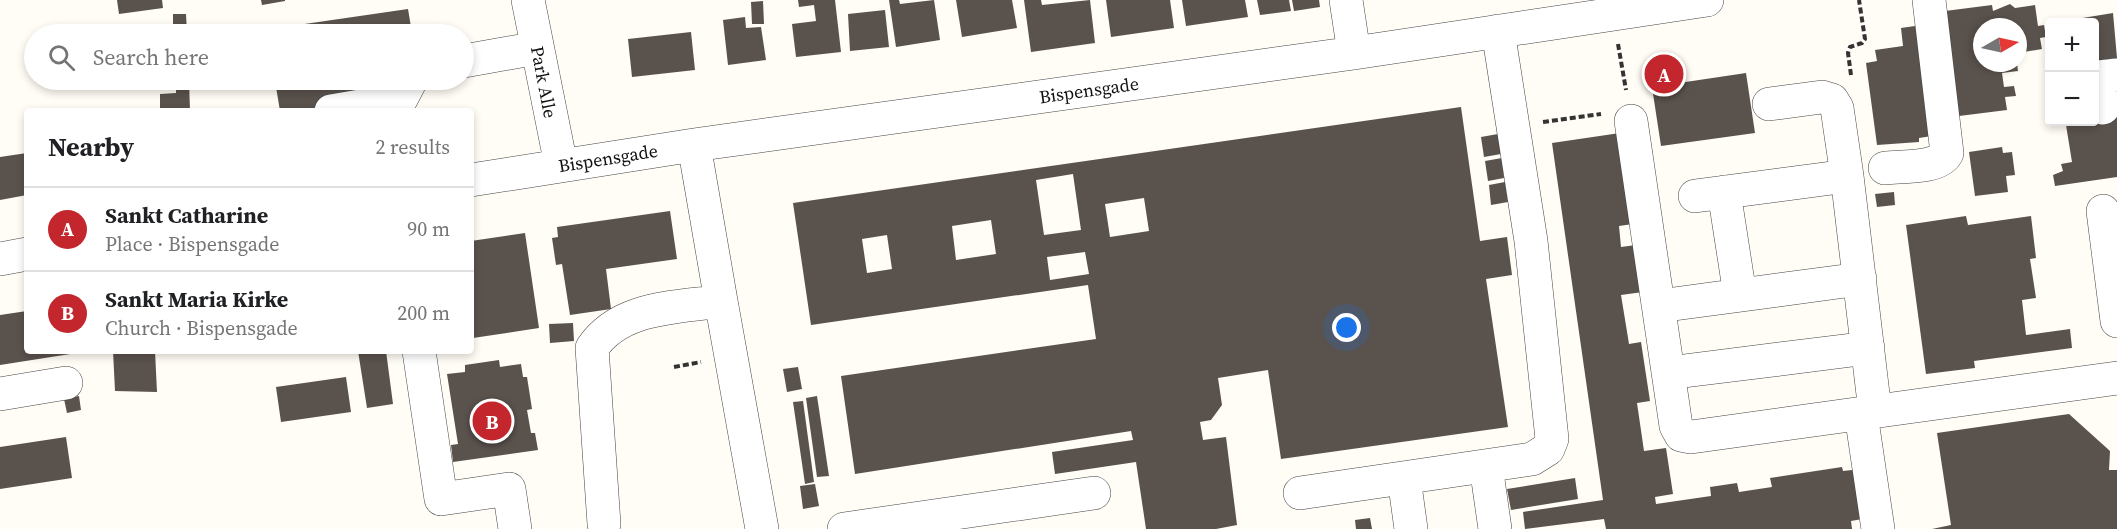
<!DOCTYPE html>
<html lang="en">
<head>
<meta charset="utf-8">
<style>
  :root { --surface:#fff; --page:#f2f2f2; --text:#202124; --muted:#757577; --line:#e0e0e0; --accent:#c4262e }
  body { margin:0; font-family:"Source Serif 4",serif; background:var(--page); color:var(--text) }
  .controls { position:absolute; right:18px; top:18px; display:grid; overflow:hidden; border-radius:6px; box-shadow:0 3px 9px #0003 }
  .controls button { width:54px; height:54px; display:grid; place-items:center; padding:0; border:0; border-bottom:2px solid var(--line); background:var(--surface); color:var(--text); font:30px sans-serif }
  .compass { position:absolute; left:1973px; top:18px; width:54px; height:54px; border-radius:50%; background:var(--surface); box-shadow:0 3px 9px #0003; rotate:81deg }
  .you { position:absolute; left:1347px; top:328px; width:21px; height:21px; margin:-15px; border:4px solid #fff; border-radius:50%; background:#1a73e8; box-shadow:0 0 0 9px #1a73e833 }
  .badge { display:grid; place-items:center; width:39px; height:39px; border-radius:50%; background:var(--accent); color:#fff; font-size:20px; font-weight:700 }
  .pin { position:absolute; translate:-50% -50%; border:3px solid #fff; box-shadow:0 2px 6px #0006 }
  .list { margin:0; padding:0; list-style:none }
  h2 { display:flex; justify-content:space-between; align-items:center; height:78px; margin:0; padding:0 24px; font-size:26px }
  h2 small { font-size:20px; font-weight:400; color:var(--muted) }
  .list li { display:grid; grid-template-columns:39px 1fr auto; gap:18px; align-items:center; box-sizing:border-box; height:84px; padding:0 24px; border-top:2px solid var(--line) }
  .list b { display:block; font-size:22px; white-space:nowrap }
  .list p { margin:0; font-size:20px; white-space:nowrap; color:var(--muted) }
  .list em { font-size:20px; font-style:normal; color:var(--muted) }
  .icon { flex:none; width:33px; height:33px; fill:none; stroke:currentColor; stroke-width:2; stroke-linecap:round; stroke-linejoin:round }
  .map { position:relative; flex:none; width:2117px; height:529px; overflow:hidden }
  .search { position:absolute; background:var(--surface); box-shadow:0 3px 9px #0003; left:24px; top:24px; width:450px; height:66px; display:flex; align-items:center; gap:15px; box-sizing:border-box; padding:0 21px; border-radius:33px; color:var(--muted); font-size:22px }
  .panel { position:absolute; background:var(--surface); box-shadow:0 3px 9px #0003; left:24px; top:108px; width:450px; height:246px; border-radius:6px }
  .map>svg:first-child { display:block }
  .building { fill:#5a524d; fill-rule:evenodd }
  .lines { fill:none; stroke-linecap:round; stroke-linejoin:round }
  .minor-casing { stroke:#444; stroke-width:34 }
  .path { stroke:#333; stroke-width:4; stroke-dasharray:6 3; stroke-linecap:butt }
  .minor { stroke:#fff; stroke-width:33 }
  .labels { text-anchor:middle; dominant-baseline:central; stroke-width:6; stroke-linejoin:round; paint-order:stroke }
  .street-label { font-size:18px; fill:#111; stroke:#fff }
</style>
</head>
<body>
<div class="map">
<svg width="2117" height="529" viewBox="0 0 2117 529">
  <rect width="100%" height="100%" fill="#fffdf5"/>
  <path class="building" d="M 117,0 L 162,0 L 163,8 L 119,14 Z
    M 261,0 L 285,0 L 285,1 L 262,5 Z
    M 798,0 L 835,0 L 841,52 L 796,57 L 792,24 L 816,21 L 814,5 L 799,7 Z
    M 889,0 L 899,0 L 900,4 L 934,0 L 940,40 L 896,47 Z
    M 956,0 L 1012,0 L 1017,28 L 962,37 Z
    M 1024,0 L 1041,0 L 1042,5 L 1090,0 L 1095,43 L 1031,52 Z
    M 1106,0 L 1170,0 L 1174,28 L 1111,37 Z
    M 1182,0 L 1245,0 L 1248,17 L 1186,26 Z
    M 1257,0 L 1289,0 L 1291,11 L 1260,15 Z
    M 1292,0 L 1319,0 L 1320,7 L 1294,11 Z
    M 763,1 L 764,24 L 752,24 L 751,2 Z
    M 2010,4 L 2015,8 L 2035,5 L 2038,26 L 2044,25 L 2046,37 L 2040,38 L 2042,49 L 2018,53 L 2018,27 L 1982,27 L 1982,63 L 2017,63 L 2018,71 L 2002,73 L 2004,87 L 2014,86 L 2016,96 L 2005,97 L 2007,110 L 1959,116 L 1945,11 L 1992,5 L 1993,11 Z
    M 408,9 L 412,33 L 286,34 L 284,27 Z
    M 885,10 L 889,47 L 850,51 L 848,14 Z
    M 2113,13 L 2117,58 L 2094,61 L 2094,22 L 2058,22 Z
    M 173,14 L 186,14 L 187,34 L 173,34 Z
    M 745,17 L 746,28 L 761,27 L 766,60 L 728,65 L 723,20 Z
    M 1922,25 L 1938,135 L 1919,138 L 1919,142 L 1877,145 L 1866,63 L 1877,61 L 1875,50 L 1903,46 L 1901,28 Z
    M 691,32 L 695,70 L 632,77 L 628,39 Z
    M 1746,73 L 1755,133 L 1661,146 L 1652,87 Z
    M 176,80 L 189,80 L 190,111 L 160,111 L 160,94 L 176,93 Z
    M 297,80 L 352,80 L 357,111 L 280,111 L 276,87 L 297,84 Z
    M 1461,107 L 1480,241 L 1507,237 L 1512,275 L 1486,279 L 1508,427 L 1281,459 L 1268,370 L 1218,378 L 1222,405 L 1211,420 L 1200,422 L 1203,440 L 1226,437 L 1237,525 L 1216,529 L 1146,529 L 1136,462 L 1055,474 L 1052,452 L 1133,440 L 1131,431 L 855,474 L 841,376 L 1096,339 L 1088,285 L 811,325 L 793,203 ZM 1073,174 L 1081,230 L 1044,235 L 1036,180 ZM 1144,198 L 1149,231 L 1110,237 L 1105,204 ZM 991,220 L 996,254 L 956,260 L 952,226 ZM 887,235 L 892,269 L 867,273 L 862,239 ZM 1085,252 L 1089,274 L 1050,280 L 1047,257 Z
    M 2117,117 L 2117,177 L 2055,186 L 2053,175 L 2063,171 L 2061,164 L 2072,162 L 2066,125 Z
    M 1620,133 L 1633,224 L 1619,226 L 1621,247 L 1636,245 L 1643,292 L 1621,295 L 1629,344 L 1641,342 L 1650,401 L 1637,403 L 1644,451 L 1666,448 L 1673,494 L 1655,497 L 1656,504 L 1711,496 L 1710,487 L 1737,483 L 1739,492 L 1772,487 L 1770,478 L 1842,467 L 1843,471 L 1861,469 L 1868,518 L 1851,521 L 1852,529 L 1606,529 L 1604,519 L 1525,529 L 1523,512 L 1603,500 L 1552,143 Z
    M 1498,134 L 1501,154 L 1484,157 L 1481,137 Z
    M 2002,147 L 2003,153 L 2012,152 L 2015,175 L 2006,176 L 2008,192 L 1975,196 L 1969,152 Z
    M 27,153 L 27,195 L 0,200 L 0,157 Z
    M 1502,158 L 1504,178 L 1488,181 L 1485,161 Z
    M 1505,182 L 1508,202 L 1491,205 L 1489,185 Z
    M 1894,192 L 1895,205 L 1877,207 L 1875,194 Z
    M 670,211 L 677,259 L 606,269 L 611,309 L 570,315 L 562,264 L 556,265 L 552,238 L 558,237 L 557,227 Z
    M 1966,216 L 1968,225 L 2031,216 L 2036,258 L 2030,259 L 2036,298 L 2022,300 L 2026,335 L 2070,329 L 2072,348 L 1974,361 L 1975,368 L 1926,374 L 1906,225 Z
    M 525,233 L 539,328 L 473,338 L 471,241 Z
    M 27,311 L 27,351 L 83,352 L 0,365 L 0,315 Z
    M 573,323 L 574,341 L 550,343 L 549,324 Z
    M 113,351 L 155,351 L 157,392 L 115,391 Z
    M 358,351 L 386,351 L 393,404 L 367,408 Z
    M 499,360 L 500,367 L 521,364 L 523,377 L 527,377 L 532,409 L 527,410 L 531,433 L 535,433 L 538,450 L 453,462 L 451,445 L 458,444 L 447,374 L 465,372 L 465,365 Z
    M 798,367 L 802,389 L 787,392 L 783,369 Z
    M 346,377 L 351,412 L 281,422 L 276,387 Z
    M 79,396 L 81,410 L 67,413 L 64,399 Z
    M 817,396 L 829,476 L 817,477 L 806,398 Z
    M 803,401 L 814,482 L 805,484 L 793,402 Z
    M 2069,414 L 2110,451 L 2109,470 L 2117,470 L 2117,529 L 1932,529 L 1951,525 L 1937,433 Z
    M 66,437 L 72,478 L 0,489 L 0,447 Z
    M 1575,478 L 1578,499 L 1511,510 L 1507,489 Z
    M 815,484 L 819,506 L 803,509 L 800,486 Z
    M 1370,518 L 1372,529 L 1356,529 L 1355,520 Z"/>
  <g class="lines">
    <g class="minor-casing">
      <path id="minor" d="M 528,0 L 561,165
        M 1346,0 L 1354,53
        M 464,61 L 537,48
        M 1769,104 L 1822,97 L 1832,100 L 1837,108 L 1847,176
        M 2103,108 L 2099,77 L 2117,75
        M 331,111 L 401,99 L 411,80
        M 1631,121 L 1676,426 L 1681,435 L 1691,437 L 2117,378
        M 1885,168 C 1901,166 1939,169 1947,153 L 1929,0
        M 471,180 L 694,145 L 1354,53 L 1707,0
        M 1724,192 L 1740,295
        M 1695,196 L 1847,176 L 1875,411
        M 2103,211 L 2117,321
        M 0,259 L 27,254
        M 721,301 L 762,529
        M 1659,306 L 1860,279
        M 419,351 L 441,499 L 509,489 L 515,529
        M 1668,373 L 1868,348
        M 0,394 L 66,383
        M 1861,414 L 1878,529
        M 1486,466 L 1495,529
        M 1404,478 L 1411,529
        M 1300,493 L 1532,459 L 1548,449 L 1552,439 L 1531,241 L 1498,31
        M 604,524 L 592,348 C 620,306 676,308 721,301 L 694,145
        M 844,529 L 1094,493"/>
    </g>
    <path class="path" d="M 1618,44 L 1626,90
      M 1851,75 L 1848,53 L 1850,47 L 1862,43 L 1865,39 L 1859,0
      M 1543,122 L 1601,114
      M 674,367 L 701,362"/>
    <use href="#minor" class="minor"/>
  </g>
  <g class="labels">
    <g class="street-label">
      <text transform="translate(544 82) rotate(79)">Park Alle</text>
      <text transform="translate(1089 90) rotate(-8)">Bispensgade</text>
      <text transform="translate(608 158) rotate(-9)">Bispensgade</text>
    </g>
  </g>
</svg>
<div class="controls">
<button>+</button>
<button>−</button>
</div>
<svg class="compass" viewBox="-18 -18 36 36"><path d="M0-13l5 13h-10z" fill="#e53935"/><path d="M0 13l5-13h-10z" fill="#757577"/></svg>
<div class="you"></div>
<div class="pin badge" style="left:1664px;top:74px">A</div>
<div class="pin badge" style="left:492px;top:421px">B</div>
<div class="search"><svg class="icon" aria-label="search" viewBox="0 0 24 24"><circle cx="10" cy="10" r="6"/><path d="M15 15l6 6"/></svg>Search here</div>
<section class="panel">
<h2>Nearby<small>2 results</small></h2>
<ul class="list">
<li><span class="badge">A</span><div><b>Sankt Catharine</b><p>Place · Bispensgade</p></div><em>90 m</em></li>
<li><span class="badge">B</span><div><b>Sankt Maria Kirke</b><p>Church · Bispensgade</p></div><em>200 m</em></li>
</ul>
</section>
</div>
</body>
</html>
